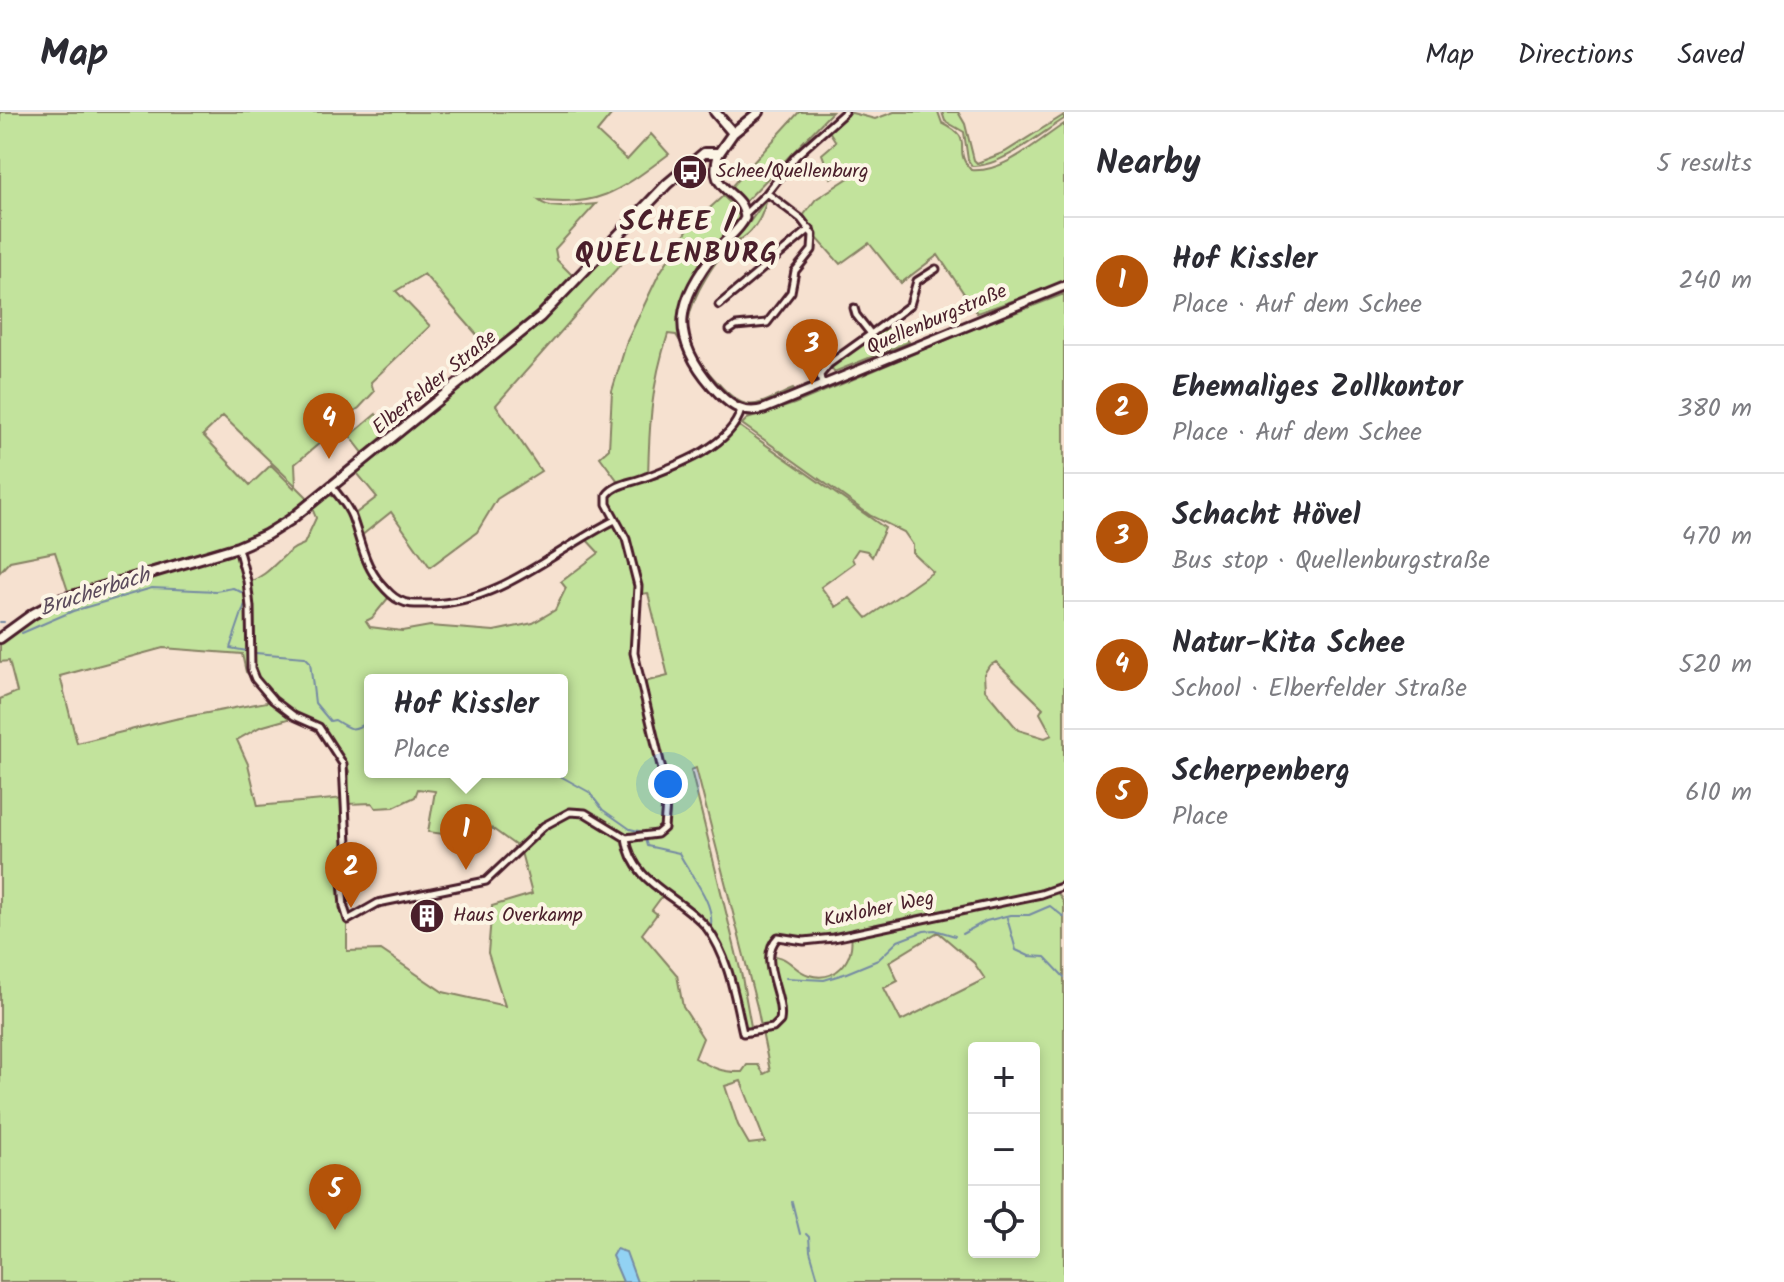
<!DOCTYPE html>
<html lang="en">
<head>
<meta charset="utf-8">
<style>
  :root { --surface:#fff; --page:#f2f2f3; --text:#2b2b33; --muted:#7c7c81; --line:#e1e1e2; --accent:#b45309 }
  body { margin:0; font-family:Kalam,sans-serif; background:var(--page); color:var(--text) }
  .controls { position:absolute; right:24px; bottom:24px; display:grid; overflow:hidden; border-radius:8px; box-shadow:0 4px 12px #0003 }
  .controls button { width:72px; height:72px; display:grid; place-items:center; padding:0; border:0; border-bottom:2px solid var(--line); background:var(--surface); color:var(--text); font:40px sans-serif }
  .you { position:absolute; left:668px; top:672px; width:28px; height:28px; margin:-20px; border:6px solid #fff; border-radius:50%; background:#1a73e8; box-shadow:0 0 0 12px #1a73e833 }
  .badge { display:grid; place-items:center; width:52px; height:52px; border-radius:50%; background:var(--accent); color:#fff; font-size:26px; font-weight:700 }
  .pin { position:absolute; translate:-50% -66px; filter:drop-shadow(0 2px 4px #0008) }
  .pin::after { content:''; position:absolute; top:42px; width:28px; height:24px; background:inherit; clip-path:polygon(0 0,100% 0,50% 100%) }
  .popup { position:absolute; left:364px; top:562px; width:204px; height:104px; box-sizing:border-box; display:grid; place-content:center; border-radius:8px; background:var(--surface); filter:drop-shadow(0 2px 6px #0005); font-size:26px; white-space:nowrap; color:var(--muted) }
  .popup b { font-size:30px; color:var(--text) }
  .popup::after { content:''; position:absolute; left:50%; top:100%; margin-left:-16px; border:16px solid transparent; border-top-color:var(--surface) }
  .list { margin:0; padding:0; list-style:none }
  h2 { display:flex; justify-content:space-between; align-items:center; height:104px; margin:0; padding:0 32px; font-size:34px }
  h2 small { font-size:26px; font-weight:400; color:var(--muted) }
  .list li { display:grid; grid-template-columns:52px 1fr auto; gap:24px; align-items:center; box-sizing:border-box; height:128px; padding:0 32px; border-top:2px solid var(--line) }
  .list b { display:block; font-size:30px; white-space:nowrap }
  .list p { margin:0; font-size:26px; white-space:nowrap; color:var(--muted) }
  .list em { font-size:26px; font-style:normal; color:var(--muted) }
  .icon { flex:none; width:44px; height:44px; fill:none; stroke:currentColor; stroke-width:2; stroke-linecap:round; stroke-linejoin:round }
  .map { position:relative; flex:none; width:1064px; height:1170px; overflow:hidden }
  header { display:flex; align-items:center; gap:48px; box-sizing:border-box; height:112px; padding:0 40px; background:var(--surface); border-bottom:2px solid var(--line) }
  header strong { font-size:38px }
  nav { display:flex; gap:44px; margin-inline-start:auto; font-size:28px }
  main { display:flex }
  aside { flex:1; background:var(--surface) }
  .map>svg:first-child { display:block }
  .green { fill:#c2e39c; stroke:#868164; stroke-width:2; fill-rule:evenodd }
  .water { fill:#92d2f3; stroke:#758aa3; stroke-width:2 }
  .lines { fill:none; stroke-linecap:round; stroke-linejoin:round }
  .stream { stroke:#758aa3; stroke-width:2 }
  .minor-casing { stroke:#4a1f2b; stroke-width:11 }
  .tertiary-casing { stroke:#4a1f2b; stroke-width:13 }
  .secondary-casing { stroke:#4a1f2b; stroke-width:14 }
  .minor { stroke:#fcf5e5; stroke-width:5 }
  .tertiary { stroke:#fcf5e5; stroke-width:7 }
  .secondary { stroke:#fcf5e5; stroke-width:8 }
  .labels { text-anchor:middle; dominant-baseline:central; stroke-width:8; stroke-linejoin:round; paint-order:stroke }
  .poi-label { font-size:20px; fill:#4a1f2b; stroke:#fcf5e5; text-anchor:start }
  .street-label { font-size:20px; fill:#4a1f2b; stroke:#fcf5e5 }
  .water-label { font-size:22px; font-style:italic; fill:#5c4c5d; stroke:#fcf5e5 }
  .district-label { font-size:28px; font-weight:bold; letter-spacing:2px; fill:#4a1f2b; stroke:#fcf5e5 }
</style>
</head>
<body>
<header>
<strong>Map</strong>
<nav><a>Map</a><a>Directions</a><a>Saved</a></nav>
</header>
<main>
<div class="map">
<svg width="1064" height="1170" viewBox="0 0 1064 1170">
  <rect width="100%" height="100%" fill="#f6e1d0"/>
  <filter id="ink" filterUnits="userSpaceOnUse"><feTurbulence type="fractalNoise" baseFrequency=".0125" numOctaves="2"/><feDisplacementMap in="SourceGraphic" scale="16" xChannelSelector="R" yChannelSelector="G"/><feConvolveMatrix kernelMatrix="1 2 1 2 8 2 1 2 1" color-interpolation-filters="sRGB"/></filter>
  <g filter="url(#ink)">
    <path class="green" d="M 0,0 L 608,0 L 611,3 L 597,20 L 627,48 L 651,22 L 669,42 C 623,76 599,97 538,88 C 552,100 578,93 596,92 L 555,137 L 557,148 L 574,165 L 530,209 L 492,240 L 424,162 L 396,179 L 430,214 L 371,270 L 374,280 L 359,296 L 338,310 L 340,314 L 295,352 L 296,374 L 308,386 L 279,409 L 243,428 L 68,479 L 55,440 L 10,449 L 0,460 ZM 223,304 L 295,373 L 294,376 L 271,353 L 250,373 L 203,323 Z
      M 799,0 L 832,0 L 745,90 L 730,76 Z
      M 848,0 L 875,7 L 894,0 L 938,0 L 942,11 C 978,29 950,35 971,58 C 1004,61 1038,29 1064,12 L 1064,171 L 977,201 L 938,143 L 901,171 L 869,131 L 840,152 L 816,125 L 803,104 L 816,87 L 853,63 L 846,55 L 831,66 L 822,42 L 836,30 L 829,19 Z
      M 942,0 L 958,0 L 965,12 L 974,48 L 977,51 L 1005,40 L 1064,3 L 1064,7 C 1040,22 1000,56 972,54 L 968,48 L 964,20 L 945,9 Z
      M 723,84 L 737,97 L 739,106 C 710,139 669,184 681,231 L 676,223 L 668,222 C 651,274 649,314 648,368 L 657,366 L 679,353 L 709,341 L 739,314 L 885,416 L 872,445 L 867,439 L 858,437 L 852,446 L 854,451 L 821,475 L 836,495 L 850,486 L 867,506 L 933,460 L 913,441 L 913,433 L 904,420 L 871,404 L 742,312 L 747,307 L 794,292 L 970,218 L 1064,182 L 1064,774 L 1056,778 L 1064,791 L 1064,1170 L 0,1170 L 0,587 L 17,580 L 9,549 L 0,550 L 0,530 L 41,501 L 63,490 L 236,440 L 246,470 L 252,565 L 246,560 L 242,542 L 163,536 L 60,564 L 77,631 L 175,607 L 272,589 L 295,605 L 260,615 L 237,628 L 248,652 L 258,694 L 344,686 L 346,741 L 340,768 L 347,804 L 347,839 L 381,838 L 443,880 L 505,894 L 488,841 L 492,794 L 532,782 L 521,740 L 545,716 L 564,705 L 581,703 L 622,727 L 630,748 L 644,768 L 663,783 L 652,798 L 657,802 L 642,822 L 677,863 L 683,895 L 703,926 L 695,946 C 711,955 722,961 742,960 L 747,953 L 758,953 L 764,962 L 770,959 L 757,895 L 696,656 L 691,658 L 742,865 L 752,920 L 744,918 C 734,883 729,842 706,813 C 685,786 626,770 630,728 C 638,726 649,726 656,723 C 679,714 668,679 661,664 L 664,680 L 662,714 C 630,745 600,694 564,702 C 552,705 530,727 519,736 L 493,717 L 464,702 L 458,724 L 428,720 L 435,679 L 418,677 L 415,685 L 394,695 L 376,696 L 372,691 L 347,692 L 349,659 L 330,625 L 311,608 L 284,595 L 268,579 L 253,557 L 254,501 L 249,470 C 274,461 279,441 304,432 L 316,406 L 312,396 L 329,383 L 335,385 L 348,403 L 367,455 L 389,485 L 372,506 L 366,509 L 370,515 L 402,519 L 430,514 L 494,519 L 533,511 L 555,498 L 566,476 L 561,470 L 599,441 L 584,425 L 613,411 L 623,428 L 636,475 L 632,543 L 645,600 L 651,600 L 644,570 L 668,564 L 648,481 L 641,482 L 628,428 L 612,399 L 610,388 L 617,368 L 600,345 L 609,337 L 612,279 L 627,229 L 659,162 L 690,114 ZM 996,550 L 1043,596 L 1040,601 L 1052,623 L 1045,626 L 1018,618 L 985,578 L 984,562 L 989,554 ZM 370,568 L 562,568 L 562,660 L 370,660 ZM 938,820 L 974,851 L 985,867 L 901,909 L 884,876 L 898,869 L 889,850 ZM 851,823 C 855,848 835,871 809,863 C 791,857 792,845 769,843 L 768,835 L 773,827 ZM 974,936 L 1034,936 L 1034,1140 L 974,1140 ZM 741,969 L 765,1030 L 749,1032 L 738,1013 L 725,974 Z
      M 768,85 C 765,93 763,101 759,108 C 752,123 734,130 723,142 C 713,152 706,165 699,178 C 678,220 687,237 718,271 C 748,305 757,292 793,277 L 795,281 L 754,296 L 742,295 L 712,269 L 701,255 L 686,226 L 685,203 L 704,162 L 723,135 L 746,115 Z
      M 616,133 L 629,143 L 496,293 L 541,359 L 497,387 L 477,420 L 430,455 L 391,400 L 361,424 L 355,402 L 377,385 L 357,361 C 446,288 536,217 616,133 Z
      M 893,209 L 909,230 L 834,260 L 830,253 Z
      M 376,302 L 390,321 L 364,342 L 350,324 Z"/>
    <path class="water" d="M 616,1137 L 626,1140 L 637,1170 L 623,1170 L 612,1144 Z"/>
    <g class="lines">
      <path class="stream" d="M 0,510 L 4,510
        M 22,521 L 73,499 L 152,476 L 216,479 L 233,476 L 245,482 L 245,492 L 230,536 L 247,539
        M 255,541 L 305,545 L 310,550 L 315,591 L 330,609 L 335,608 C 352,619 352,619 370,609
        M 553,660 L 589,680 L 603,698 L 630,717 L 643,720
        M 645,727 L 647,734 L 679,741 C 690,763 714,789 711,813
        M 1007,806 L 1016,838 L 1029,844 L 1045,845 L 1064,865
        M 962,822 L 986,809 L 1010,803 L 1029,803 L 1050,794 L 1064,805
        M 786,866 L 824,868 L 844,862 L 878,848 L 898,829 L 924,819 L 935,818 L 955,824
        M 792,1090 L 800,1122
        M 806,1122 L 809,1125 L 810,1139 L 819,1170"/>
      <g class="minor-casing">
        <path id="minor" d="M 745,102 L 767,81 L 796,44 L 845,0
          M 719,193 L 810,117
          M 854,196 L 856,203 L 871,222 L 910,193 L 917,169 L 936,157
          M 730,218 L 736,214 L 767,211 L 791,180 L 795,159 L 812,138 L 813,123 L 801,107 L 767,81
          M 822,274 L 820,263 L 829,252 L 871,222
          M 332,375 C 339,384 348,394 352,405 C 360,426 363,448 377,467 C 383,474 390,484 399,488 C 408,493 418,492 429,492 C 501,491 554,438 615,408
          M 238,436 L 247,469 L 250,495 L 251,557 L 255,567 L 273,588 L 294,604 L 319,615 L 343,652 L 347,732 L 342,768 L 344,795 L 348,808 L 378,791 L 486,769 L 544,714 L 570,700 L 585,701 L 626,726
          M 626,726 C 632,773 681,784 707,816 C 729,845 735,886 743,921 L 773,916 L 780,909 C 785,883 756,847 778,825 L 804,829 L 833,826 L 1041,782 L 1064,774
          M 626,726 L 657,722 L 664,716 L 667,679 L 634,541 L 638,474 L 626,427 L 607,392 L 607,383 C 616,371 633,371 646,365 C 678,353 731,334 741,298"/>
      </g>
      <g class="tertiary-casing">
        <path id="tertiary" d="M 719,41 C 705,82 742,75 745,106 C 739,119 726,127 717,138 C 677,188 668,223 712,274 C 727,291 741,304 764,297 L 1064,174"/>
      </g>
      <g class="secondary-casing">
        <path id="secondary" d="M 715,0 L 733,21
          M 0,526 L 33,502 L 59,488 L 238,435 L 266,423 L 290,408 L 540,205 L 667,72 L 704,41 L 719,41 L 733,21 L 759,0"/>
      </g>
      <use href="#minor" class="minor"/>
      <use href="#tertiary" class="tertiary"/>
      <use href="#secondary" class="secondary"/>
    </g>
  </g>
  <defs>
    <g id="bus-disc" transform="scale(1.8)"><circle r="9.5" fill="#4a1f2b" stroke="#fcf5e5"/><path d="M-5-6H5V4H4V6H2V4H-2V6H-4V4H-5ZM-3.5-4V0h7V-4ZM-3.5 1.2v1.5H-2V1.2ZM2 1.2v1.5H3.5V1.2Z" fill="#fff"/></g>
    <g id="building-disc" transform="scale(1.8)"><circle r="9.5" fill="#4a1f2b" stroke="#fcf5e5"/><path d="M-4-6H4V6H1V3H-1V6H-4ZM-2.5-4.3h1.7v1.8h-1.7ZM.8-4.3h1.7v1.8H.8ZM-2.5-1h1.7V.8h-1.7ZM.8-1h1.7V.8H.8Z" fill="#fff"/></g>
  </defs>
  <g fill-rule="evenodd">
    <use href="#bus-disc" x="690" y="60"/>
    <use href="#building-disc" x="427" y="804"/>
  </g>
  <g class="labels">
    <g class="poi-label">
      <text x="716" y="60">Schee/Quellenburg</text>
      <text x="453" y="804">Haus Overkamp</text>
    </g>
    <g class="street-label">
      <text transform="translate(937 208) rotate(-23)">Quellenburgstraße</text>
      <text transform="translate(435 271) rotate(-39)">Elberfelder Straße</text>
      <text transform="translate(879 798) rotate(-12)">Kuxloher Weg</text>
    </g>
    <g class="water-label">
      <text transform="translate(95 481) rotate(-18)">Brucherbach</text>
    </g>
    <g class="district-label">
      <text x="677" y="110">SCHEE /<tspan x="677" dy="32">QUELLENBURG</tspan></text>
    </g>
  </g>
</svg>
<div class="controls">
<button>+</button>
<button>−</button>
<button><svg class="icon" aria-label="locate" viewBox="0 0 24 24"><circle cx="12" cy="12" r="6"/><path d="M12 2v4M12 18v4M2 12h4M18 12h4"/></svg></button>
</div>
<div class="you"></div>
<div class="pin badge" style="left:466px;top:758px">1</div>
<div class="popup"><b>Hof Kissler</b>Place</div>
<div class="pin badge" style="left:351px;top:796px">2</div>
<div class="pin badge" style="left:812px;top:273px">3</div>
<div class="pin badge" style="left:329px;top:347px">4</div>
<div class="pin badge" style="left:335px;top:1118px">5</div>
</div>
<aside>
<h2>Nearby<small>5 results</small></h2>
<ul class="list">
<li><span class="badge">1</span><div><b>Hof Kissler</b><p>Place · Auf dem Schee</p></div><em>240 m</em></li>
<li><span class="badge">2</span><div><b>Ehemaliges Zollkontor</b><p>Place · Auf dem Schee</p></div><em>380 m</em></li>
<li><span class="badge">3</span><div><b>Schacht Hövel</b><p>Bus stop · Quellenburgstraße</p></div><em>470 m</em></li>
<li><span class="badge">4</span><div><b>Natur-Kita Schee</b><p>School · Elberfelder Straße</p></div><em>520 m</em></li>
<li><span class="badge">5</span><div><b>Scherpenberg</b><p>Place</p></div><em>610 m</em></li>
</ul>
</aside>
</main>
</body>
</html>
